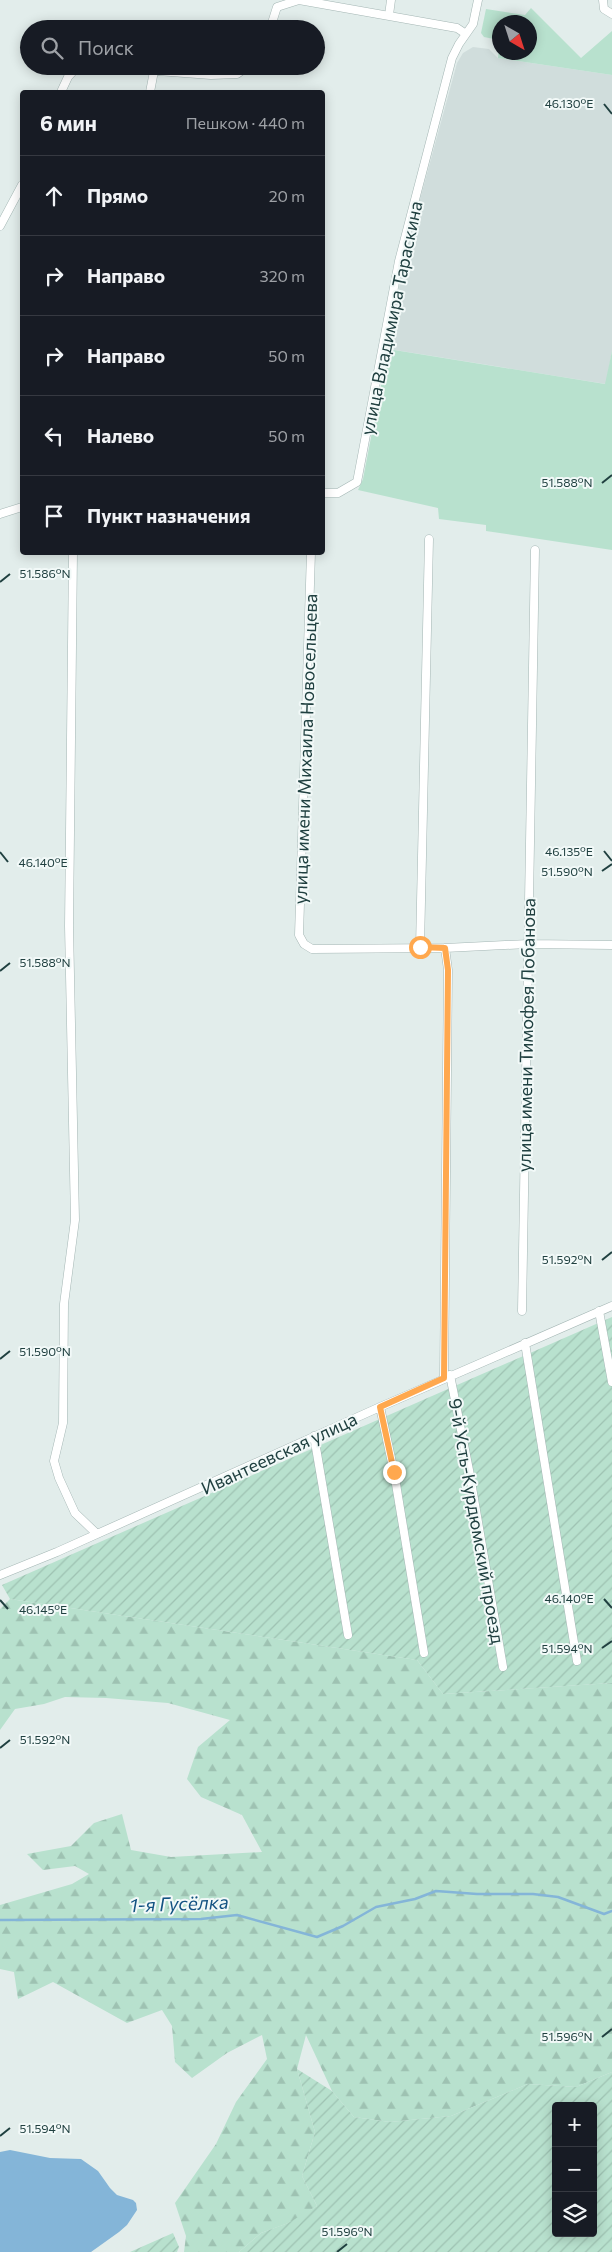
<!DOCTYPE html>
<html lang="ru">
<head>
<meta charset="utf-8">
<style>
  :root { --surface:#171b24; --page:#242831; --text:#f1f3f6; --muted:#9ea1a6; --line:#363941 }
  body { margin:0; font-family:Commissioner,sans-serif; background:var(--page); color:var(--text) }
  .controls { position:absolute; right:15px; bottom:15px; display:grid; overflow:hidden; border-radius:5px; box-shadow:0 2px 12px #0003 }
  .controls button { width:45px; height:45px; display:grid; place-items:center; padding:0; border:0; border-bottom:1px solid var(--line); background:var(--surface); color:var(--text); font:25px sans-serif }
  .compass { position:absolute; left:492px; top:15px; width:45px; height:45px; border-radius:50%; background:var(--surface); box-shadow:0 2px 12px #0003; rotate:141deg }
  .stop { position:absolute; width:15px; height:15px; margin:-11px; border:4px solid #ffa84e; border-radius:50%; background:#fff }
  .stop.end { background:#ffa84e; border-color:#fff; box-shadow:0 1px 5px #0008 }
  .list { margin:0; padding:0; list-style:none }
  h2 { display:flex; justify-content:space-between; align-items:center; height:65px; margin:0; padding:0 20px; font-size:21px }
  h2 small { font-size:16px; font-weight:400; color:var(--muted) }
  .list li { display:grid; grid-template-columns:32px 1fr auto; gap:15px; align-items:center; box-sizing:border-box; height:80px; padding:0 20px; border-top:1px solid var(--line) }
  .list b { display:block; font-size:19px; white-space:nowrap }
  .list em { font-size:16px; font-style:normal; color:var(--muted) }
  .icon { flex:none; width:28px; height:28px; fill:none; stroke:currentColor; stroke-width:2; stroke-linecap:round; stroke-linejoin:round }
  .map { position:relative; flex:none; width:612px; height:2252px; overflow:hidden }
  .search { position:absolute; background:var(--surface); box-shadow:0 2px 12px #0003; left:20px; top:20px; width:305px; height:55px; display:flex; align-items:center; gap:12px; box-sizing:border-box; padding:0 18px; border-radius:28px; color:var(--muted); font-size:19px }
  .panel { position:absolute; background:var(--surface); box-shadow:0 2px 12px #0003; left:20px; top:90px; width:305px; height:465px; border-radius:5px }
  .map>svg:first-child { display:block }
  .built { fill:#d0dddc }
  .grass { fill:#b8e1ce }
  .forest { fill:url(#forest-firs) }
  .garden { fill:url(#garden-furrows); fill-rule:evenodd }
  .water { fill:#84b5d8 }
  .lines { fill:none; stroke-linecap:round; stroke-linejoin:round }
  .stream { stroke:#84b5d8; stroke-width:2.5 }
  .minor-casing { stroke:#a4b6b4; stroke-width:9 }
  .minor { stroke:#fff; stroke-width:8 }
  .route { stroke:#ffa84e; stroke-width:6 }
  .ticks { fill:none; stroke:#204040; stroke-width:2 }
  .labels { text-anchor:middle; dominant-baseline:central; stroke-width:4; stroke-linejoin:round; paint-order:stroke }
  .street-label { font-size:18px; fill:#204040; stroke:#f2f9f8 }
  .water-label { font-size:19px; font-style:italic; fill:#145382; stroke:#f2f9f8 }
  .ticks-label { font-size:12px; text-anchor:middle; fill:#204040; stroke:#f2f9f8; stroke-width:4; stroke-linejoin:round; paint-order:stroke }
</style>
</head>
<body>
<div class="map">
<svg width="612" height="2252" viewBox="0 0 612 2252">
  <defs>
    <pattern id="forest-firs" width="22" height="20" patternUnits="userSpaceOnUse" patternTransform="scale(1.25)"><rect width="22" height="20" fill="#b8e1ce"/><path d="M5 1l3.5 6h-7zM16 11l3.5 6h-7z" fill="#9ec2b2"/></pattern>
    <pattern id="garden-furrows" width="10" height="10" patternUnits="userSpaceOnUse" patternTransform="scale(1.25)"><rect width="10" height="10" fill="#b8e1ce"/><path d="M-1 1l2-2M0 10L10 0M9 11l2-2" fill="none" stroke="#9ec2b2"/></pattern>
  </defs>
  <rect width="100%" height="100%" fill="#e2edeb"/>
  <path class="built" d="M 473,47 L 489,49 L 498,58 L 612,75 L 612,351 L 606,384 L 389,349 L 403,262 L 457,63 L 463,53 Z"/>
  <path class="grass" d="M 531,8 L 581,58 L 612,31 L 612,75 L 498,58 L 499,46 L 500,52 L 530,52 L 530,22 L 500,22 L 499,40 L 484,37 L 481,33 L 486,9 L 525,15 Z
    M 388,349 L 605,384 L 612,351 L 612,550 L 486,531 L 486,525 L 439,519 L 438,508 L 358,490 L 363,479 Z"/>
  <path class="forest" d="M 10,1599 L 417,1660 L 443,1694 L 612,1683 L 612,2072 L 576,2087 L 528,2084 L 451,2116 L 390,2122 L 354,2117 L 332,2091 L 306,2035 L 297,2069 L 315,2132 L 302,2176 L 317,2206 L 294,2221 L 261,2233 L 239,2252 L 184,2252 L 186,2236 L 175,2203 L 216,2144 L 236,2102 L 267,2059 L 262,2035 L 227,2053 L 192,2078 L 175,2062 L 172,2026 L 162,2010 L 127,2023 L 53,1982 L 18,1999 L 14,1972 L 0,1969 L 0,1905 L 72,1884 L 89,1874 L 75,1866 L 43,1870 L 27,1854 L 71,1846 L 94,1823 L 122,1814 L 131,1850 L 171,1857 L 262,1852 L 242,1815 L 201,1797 L 187,1779 L 198,1747 L 230,1720 L 168,1703 L 106,1698 L 65,1697 L 44,1704 L 15,1709 L 0,1730 L 0,1609 Z"/>
  <path class="garden" d="M 612,1317 L 612,1683 L 443,1694 L 417,1660 L 10,1599 L 2,1585 Z
    M 297,2069 L 332,2091 L 354,2117 L 390,2122 L 451,2116 L 528,2084 L 576,2087 L 612,2072 L 612,2252 L 239,2252 L 261,2233 L 288,2223 L 317,2206 L 302,2176 L 315,2132 ZM 556,2106 L 593,2106 L 593,2233 L 556,2233 Z
    M 173,2233 L 179,2247 L 177,2252 L 130,2252 Z"/>
  <path class="water" d="M 10,2150 L 50,2158 L 81,2159 L 98,2171 L 110,2188 L 117,2195 L 133,2200 L 136,2203 L 137,2210 L 127,2225 L 119,2232 L 91,2252 L 0,2252 L 0,2152 Z"/>
  <g class="lines">
    <path class="stream" d="M 0,1920 L 201,1919 L 237,1915 L 317,1937 L 343,1926 L 376,1907 L 415,1899 L 436,1891 L 477,1894 L 533,1894 L 558,1897 L 604,1914 L 612,1911"/>
    <g class="minor-casing">
      <path id="minor" d="M 603,0 L 604,9 L 612,14
        M 389,15 L 391,0
        M 270,29 L 277,7 L 299,0 L 457,28 L 466,34
        M 91,66 L 211,75 L 237,74 L 248,66
        M 61,92 L 68,77 L 78,66
        M 150,92 L 154,71
        M 0,226 L 22,185
        M 322,493 L 338,493 L 357,482 L 399,261 L 452,58 L 459,44 L 473,24 L 478,0
        M 0,514 L 22,507
        M 73,552 L 69,926 L 75,1220 L 64,1304 L 63,1423 L 54,1461 L 59,1478 L 75,1513 L 97,1534
        M 311,552 L 299,935 L 304,944 L 312,949 L 445,948 L 528,944 L 612,945
        M 420,947 L 429,539
        M 522,1311 L 535,550
        M 599,1311 L 612,1382
        M 525,1343 L 577,1661
        M 450,1375 L 469,1470 L 503,1667
        M 444,1378 L 448,970 L 445,948
        M 380,1407 L 394,1472 L 424,1653
        M 314,1436 L 348,1635
        M 0,1575 L 57,1552 L 380,1407 L 612,1306"/>
    </g>
    <use href="#minor" class="minor"/>
  </g>
  <g class="lines">
    <path class="route" d="M 394,1472 L 380,1407 L 444,1378 L 448,970 L 445,948 L 420,947"/>
  </g>
  <path class="ticks" d="M 604,104 L 612,114M 602,483 L 612,475M 0,582 L 10,574M 604,851 L 612,861M 0,852 L 8,862M 602,871 L 612,864M 0,971 L 10,963M 602,1260 L 612,1252M 0,1359 L 10,1351M 604,1599 L 612,1608M 0,1600 L 8,1609M 602,1648 L 612,1641M 0,1748 L 10,1740M 602,2037 L 612,2029M 0,2136 L 10,2128M 337,2252 L 347,2244"/>
  <g class="labels">
    <g class="street-label">
      <text transform="translate(391 318) rotate(-78)">улица Владимира Тараскина</text>
      <text transform="translate(305 749) rotate(-88)">улица имени Михаила Новосельцева</text>
      <text transform="translate(526 1035) rotate(-89)">улица имени Тимофея Лобанова</text>
      <text transform="translate(279 1453) rotate(-25)">Ивантеевская улица</text>
      <text transform="translate(477 1521) rotate(80)">9-й Усть-Курдюмский проезд</text>
    </g>
    <g class="water-label">
      <text transform="translate(179 1903) rotate(-2)">1-я Гусёлка</text>
    </g>
  </g>
  <g class="ticks-label">
    <text x="569" y="108">46.130°E</text>
    <text x="567" y="487">51.588°N</text>
    <text x="45" y="578">51.586°N</text>
    <text x="569" y="856">46.135°E</text>
    <text x="43" y="867">46.140°E</text>
    <text x="567" y="876">51.590°N</text>
    <text x="45" y="967">51.588°N</text>
    <text x="567" y="1264">51.592°N</text>
    <text x="45" y="1356">51.590°N</text>
    <text x="569" y="1603">46.140°E</text>
    <text x="43" y="1614">46.145°E</text>
    <text x="567" y="1653">51.594°N</text>
    <text x="45" y="1744">51.592°N</text>
    <text x="567" y="2041">51.596°N</text>
    <text x="45" y="2133">51.594°N</text>
    <text x="347" y="2236">51.596°N</text>
  </g>
</svg>
<div class="controls">
<button>+</button>
<button>−</button>
<button><svg class="icon" aria-label="layers" viewBox="0 0 24 24"><path d="M12 4l9 5-9 5-9-5zM3 14l9 5 9-5"/></svg></button>
</div>
<svg class="compass" viewBox="-18 -18 36 36"><path d="M0-13l5 13h-10z" fill="#e53935"/><path d="M0 13l5-13h-10z" fill="#9ea1a6"/></svg>
<div class="stop" style="left:420px;top:947px"></div>
<div class="stop end" style="left:394px;top:1472px"></div>
<div class="search"><svg class="icon" aria-label="search" viewBox="0 0 24 24"><circle cx="10" cy="10" r="6"/><path d="M15 15l6 6"/></svg>Поиск</div>
<section class="panel">
<h2>6 мин<small>Пешком · 440 m</small></h2>
<ul class="list">
<li><svg class="icon" aria-label="ahead" viewBox="0 0 24 24"><path d="M12 20V5M6 11l6-6 6 6"/></svg><div><b>Прямо</b></div><em>20 m</em></li>
<li><svg class="icon" aria-label="right" viewBox="0 0 24 24"><path d="M7 20v-9h11M14 6l5 5-5 5"/></svg><div><b>Направо</b></div><em>320 m</em></li>
<li><svg class="icon" aria-label="right" viewBox="0 0 24 24"><path d="M7 20v-9h11M14 6l5 5-5 5"/></svg><div><b>Направо</b></div><em>50 m</em></li>
<li><svg class="icon" aria-label="left" viewBox="0 0 24 24"><path d="M17 20v-9H6M10 6l-5 5 5 5"/></svg><div><b>Налево</b></div><em>50 m</em></li>
<li><svg class="icon" aria-label="arrive" viewBox="0 0 24 24"><path d="M6 21V4h12l-3 4 3 4H6"/></svg><div><b>Пункт назначения</b></div></li>
</ul>
</section>
</div>
</body>
</html>
